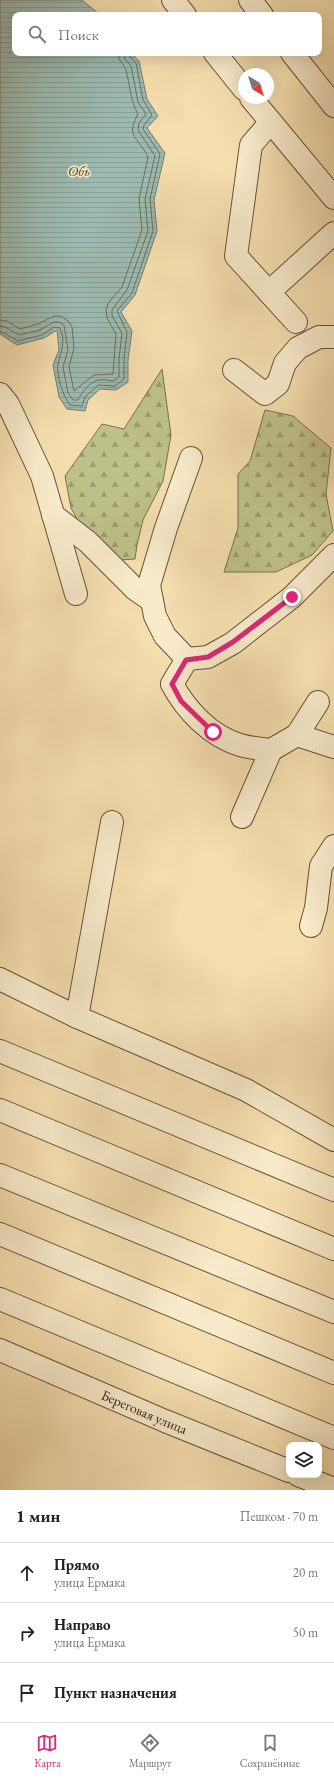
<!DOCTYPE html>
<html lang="ru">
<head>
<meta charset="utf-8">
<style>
  :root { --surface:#fff; --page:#f6f6f6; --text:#222; --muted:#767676; --line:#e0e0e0; --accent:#db2777 }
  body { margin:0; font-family:"EB Garamond",serif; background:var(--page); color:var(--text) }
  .controls { position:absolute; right:12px; bottom:12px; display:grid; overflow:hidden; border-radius:8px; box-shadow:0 4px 16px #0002 }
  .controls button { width:36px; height:36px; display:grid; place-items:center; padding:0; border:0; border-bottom:1px solid var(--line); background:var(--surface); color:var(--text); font:20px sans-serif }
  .compass { position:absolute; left:238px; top:68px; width:36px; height:36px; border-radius:50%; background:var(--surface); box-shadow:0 4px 16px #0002; rotate:142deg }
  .stop { position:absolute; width:12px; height:12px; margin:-9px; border:3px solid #db2777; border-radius:50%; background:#fff }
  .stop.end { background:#db2777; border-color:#fff; box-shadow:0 1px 4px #0008 }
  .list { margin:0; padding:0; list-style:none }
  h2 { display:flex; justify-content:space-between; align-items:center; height:52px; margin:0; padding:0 16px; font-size:17px }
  h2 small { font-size:13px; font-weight:400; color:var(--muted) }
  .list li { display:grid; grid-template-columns:26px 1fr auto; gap:12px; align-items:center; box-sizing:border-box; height:60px; padding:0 16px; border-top:1px solid var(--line) }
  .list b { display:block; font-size:15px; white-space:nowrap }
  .list p { margin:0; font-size:13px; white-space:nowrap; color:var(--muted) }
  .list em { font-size:13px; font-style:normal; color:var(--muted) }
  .icon { flex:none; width:22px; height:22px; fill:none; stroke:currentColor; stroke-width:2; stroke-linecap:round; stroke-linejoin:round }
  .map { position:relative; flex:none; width:334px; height:1490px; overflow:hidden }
  .search { position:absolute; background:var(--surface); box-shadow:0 4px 16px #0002; left:12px; right:12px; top:12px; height:44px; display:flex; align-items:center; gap:10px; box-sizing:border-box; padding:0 14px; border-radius:8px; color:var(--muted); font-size:15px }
  .sheet { height:232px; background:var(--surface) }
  nav { display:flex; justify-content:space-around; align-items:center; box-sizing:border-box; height:56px; border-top:1px solid var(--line); background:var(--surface); font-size:11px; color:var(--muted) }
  nav a { display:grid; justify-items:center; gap:2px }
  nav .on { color:var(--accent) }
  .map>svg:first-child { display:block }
  .forest { fill:url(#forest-firs); stroke:#78704c }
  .water { fill:url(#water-rules); stroke:#737d71 }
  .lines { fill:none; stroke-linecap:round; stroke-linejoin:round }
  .shore { stroke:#686e60; stroke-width:1 }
  .minor-casing { stroke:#645038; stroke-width:24 }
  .minor { stroke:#f8eaca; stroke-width:22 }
  .route { stroke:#db2777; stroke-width:5 }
  .labels { text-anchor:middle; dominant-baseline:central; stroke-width:3.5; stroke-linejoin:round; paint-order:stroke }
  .street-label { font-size:14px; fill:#332010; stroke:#f8eaca }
  .water-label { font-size:15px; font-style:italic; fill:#534e40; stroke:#f8eaca }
</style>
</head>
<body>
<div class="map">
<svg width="334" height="1490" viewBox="0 0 334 1490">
  <defs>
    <pattern id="forest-firs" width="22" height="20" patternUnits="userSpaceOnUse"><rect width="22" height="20" fill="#bec189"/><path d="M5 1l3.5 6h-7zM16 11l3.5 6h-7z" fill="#9b9c6f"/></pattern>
    <pattern id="water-rules" width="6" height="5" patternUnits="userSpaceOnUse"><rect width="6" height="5" fill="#9dbbb1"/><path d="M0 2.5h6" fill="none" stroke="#88a097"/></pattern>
  </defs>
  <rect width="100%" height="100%" fill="#f5deae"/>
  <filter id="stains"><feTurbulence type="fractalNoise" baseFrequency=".005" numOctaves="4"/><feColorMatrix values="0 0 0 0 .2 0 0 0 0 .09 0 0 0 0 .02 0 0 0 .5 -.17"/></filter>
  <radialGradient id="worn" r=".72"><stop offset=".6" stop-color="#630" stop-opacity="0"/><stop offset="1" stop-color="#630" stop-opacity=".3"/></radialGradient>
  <path class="forest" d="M 162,369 L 171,435 L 163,481 L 143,520 L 137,545 L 135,559 L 120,560 L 84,532 L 71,508 L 65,476 L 102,424 L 124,429 Z
    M 265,410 L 293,416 L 331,448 L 326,494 L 333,531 L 312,555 L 276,572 L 224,572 L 238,528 L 238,474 L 250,461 Z"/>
  <path class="water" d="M 0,0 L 82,0 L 100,15 L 15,15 L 15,53 L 131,53 L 139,61 L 147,99 L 158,116 L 147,128 L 165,153 L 154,200 L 157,231 L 135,295 L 121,312 L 132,331 L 128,360 L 128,382 L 116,390 L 100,389 L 88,400 L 85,411 L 67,409 L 59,397 L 53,365 L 59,350 L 57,330 L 44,338 L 17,345 L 0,334 Z"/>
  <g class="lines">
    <path class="shore" d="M 0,320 L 7,321 L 20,329 L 38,324 L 54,316 L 61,316 L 68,321 L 72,327 L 74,348 L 69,367 L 74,391 L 94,375 L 113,374 L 116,334 L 107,318 L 106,309 L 109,302 L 122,287 L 142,230 L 139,199 L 148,157 C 138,136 125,138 138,114 C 130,100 130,85 126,70 C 124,64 118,61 118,53
      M 0,326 L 5,327 L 19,335 L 40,330 L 54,322 L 59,322 L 64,325 L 68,350 L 63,367 L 68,393 L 73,400 L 78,400 C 81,393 91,380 100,380 C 104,379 109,381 113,381 L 119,377 L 119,359 L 122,333 L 112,316 L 112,310 L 127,290 L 148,231 L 145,199 L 155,156 L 138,130 L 139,123 L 146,114 L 138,102 L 131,66 L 125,59 L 124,53
      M 0,331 L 18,341 L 42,335 L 54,327 L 60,328 C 66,342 61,351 58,364 C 56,374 63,397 70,405 L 82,406 L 85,397 L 98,385 L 115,386 L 124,379 L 124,359 L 127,332 L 117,311 L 132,293 L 153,231 L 150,199 L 160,154 L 143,129 L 144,125 L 152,115 L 143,100 L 136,63 L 130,57 L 129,53"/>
    <g class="minor-casing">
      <g id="minor">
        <path d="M 173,0 L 185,15"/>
        <path d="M 250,0 L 262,15"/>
        <path d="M 215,53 L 244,89"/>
        <path d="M 292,53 L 334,106"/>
        <path d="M 251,98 L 334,198"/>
        <path d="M 270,123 L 251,145 L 236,256 L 296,322"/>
        <path d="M 269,292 L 334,233"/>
        <path d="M 234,370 L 265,394 L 278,384 L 285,363 L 298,348 L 319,337 L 334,337"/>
        <path d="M 0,394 L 8,404 L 42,476 L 76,594"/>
        <path d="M 53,515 L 88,542 L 135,589 L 152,601"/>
        <path d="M 334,555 L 292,597 L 233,643 L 208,657 L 187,659 L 172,684 C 186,710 210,736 240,745 C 250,748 261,749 271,750 L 297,735 L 334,747"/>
        <path d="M 187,659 L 165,636 L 155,616 L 149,585 L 166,528 L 191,458"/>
        <path d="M 297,735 L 318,702"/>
        <path d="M 242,817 L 271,750"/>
        <path d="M 311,926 L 316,908 L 321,866 L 334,846"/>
        <path d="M 0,979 L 77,1017 L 246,1090 L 334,1140"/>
        <path d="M 77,1017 L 112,822"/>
        <path d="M 0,1051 L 334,1190"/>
        <path d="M 0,1110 L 334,1249"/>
        <path d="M 0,1175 L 334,1312"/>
        <path d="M 0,1234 L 334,1373"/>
        <path d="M 0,1299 L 334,1438"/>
        <path id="s1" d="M 0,1350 L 165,1421 L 289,1471"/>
        <path d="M 298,1475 L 334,1489"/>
      </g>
    </g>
    <use href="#minor" class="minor"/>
  </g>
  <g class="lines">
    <path class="route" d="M 213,732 L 181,701 L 172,684 L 186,660 L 208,657 L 233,642 L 292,597"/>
  </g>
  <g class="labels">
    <g class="street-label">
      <text stroke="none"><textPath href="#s1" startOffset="157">Береговая улица</textPath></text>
    </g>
    <g class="water-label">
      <text x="79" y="170">Обь</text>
    </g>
  </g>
  <rect width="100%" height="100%" filter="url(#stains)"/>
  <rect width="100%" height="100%" fill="url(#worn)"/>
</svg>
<div class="controls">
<button><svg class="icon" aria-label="layers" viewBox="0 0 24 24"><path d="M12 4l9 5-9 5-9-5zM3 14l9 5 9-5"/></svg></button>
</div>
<svg class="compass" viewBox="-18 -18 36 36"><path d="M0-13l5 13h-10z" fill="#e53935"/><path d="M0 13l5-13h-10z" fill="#767676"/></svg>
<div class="stop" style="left:213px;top:732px"></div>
<div class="stop end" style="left:292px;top:597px"></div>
<div class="search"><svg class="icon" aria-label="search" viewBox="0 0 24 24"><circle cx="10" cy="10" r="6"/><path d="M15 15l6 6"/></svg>Поиск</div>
</div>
<section class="sheet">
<h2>1 мин<small>Пешком · 70 m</small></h2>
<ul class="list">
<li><svg class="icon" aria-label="ahead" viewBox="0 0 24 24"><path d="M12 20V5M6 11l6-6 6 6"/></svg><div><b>Прямо</b><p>улица Ермака</p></div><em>20 m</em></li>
<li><svg class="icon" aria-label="right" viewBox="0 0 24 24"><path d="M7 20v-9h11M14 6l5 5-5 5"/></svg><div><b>Направо</b><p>улица Ермака</p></div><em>50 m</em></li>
<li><svg class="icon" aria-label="arrive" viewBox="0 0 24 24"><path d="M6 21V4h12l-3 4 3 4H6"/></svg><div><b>Пункт назначения</b></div></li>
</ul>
</section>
<nav>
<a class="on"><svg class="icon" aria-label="map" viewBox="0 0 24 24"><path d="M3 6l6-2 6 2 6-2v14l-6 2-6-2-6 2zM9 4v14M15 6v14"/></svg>Карта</a>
<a><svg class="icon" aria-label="directions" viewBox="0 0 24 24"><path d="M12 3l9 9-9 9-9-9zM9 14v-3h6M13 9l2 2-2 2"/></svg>Маршрут</a>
<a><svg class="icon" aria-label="saved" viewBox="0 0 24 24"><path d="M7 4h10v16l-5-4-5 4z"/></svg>Сохранённые</a>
</nav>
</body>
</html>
